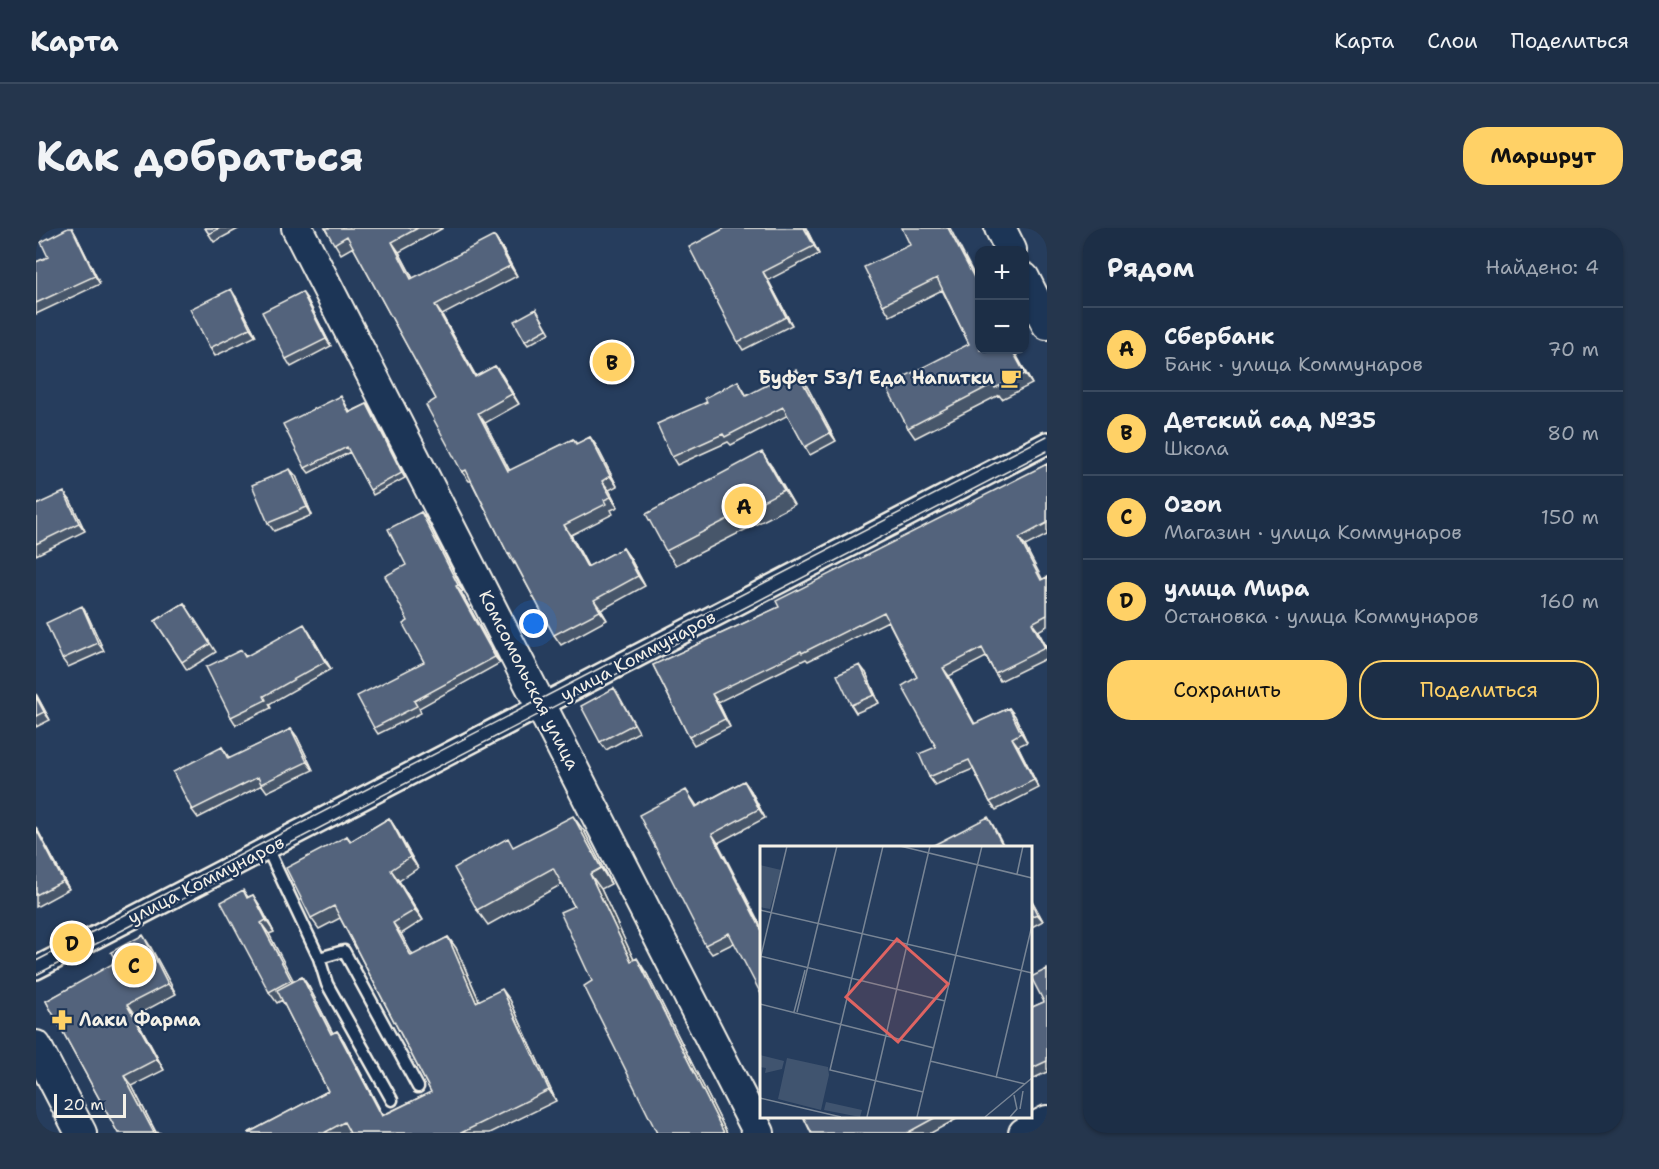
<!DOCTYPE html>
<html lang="ru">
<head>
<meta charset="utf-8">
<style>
  :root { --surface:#1c2e46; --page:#25364d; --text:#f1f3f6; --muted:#a0a8b3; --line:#3a4a5f; --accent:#ffd166 }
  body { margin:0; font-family:"Shantell Sans",sans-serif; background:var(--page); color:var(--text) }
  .controls { position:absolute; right:18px; top:18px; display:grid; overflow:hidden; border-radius:12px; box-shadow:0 2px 4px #0004 }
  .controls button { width:54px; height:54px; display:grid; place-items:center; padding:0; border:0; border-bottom:2px solid var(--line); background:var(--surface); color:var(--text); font:30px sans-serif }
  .scale { position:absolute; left:18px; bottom:15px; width:72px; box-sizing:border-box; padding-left:6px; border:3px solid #f4f1e8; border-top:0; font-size:16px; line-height:21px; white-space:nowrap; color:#f4f1e8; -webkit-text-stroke:4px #1d3557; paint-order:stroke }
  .you { position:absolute; left:498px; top:396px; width:21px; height:21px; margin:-15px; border:4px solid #fff; border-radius:50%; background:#1a73e8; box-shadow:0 0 0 9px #1a73e833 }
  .badge { display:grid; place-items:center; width:39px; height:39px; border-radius:50%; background:var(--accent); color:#111; font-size:20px; font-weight:700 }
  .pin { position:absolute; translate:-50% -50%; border:3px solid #fff; box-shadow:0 2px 6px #0006 }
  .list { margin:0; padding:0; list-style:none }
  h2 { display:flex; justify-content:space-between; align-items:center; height:78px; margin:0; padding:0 24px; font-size:26px }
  h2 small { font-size:20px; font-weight:400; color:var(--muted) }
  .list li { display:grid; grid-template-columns:39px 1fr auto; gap:18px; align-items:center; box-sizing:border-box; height:84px; padding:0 24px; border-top:2px solid var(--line) }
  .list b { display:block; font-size:22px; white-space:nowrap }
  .list p { margin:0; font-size:20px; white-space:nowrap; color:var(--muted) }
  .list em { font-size:20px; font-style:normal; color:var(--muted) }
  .actions { display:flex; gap:12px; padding:18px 24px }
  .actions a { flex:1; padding:14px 0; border:2px solid var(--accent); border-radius:24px; text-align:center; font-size:21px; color:var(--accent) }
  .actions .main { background:var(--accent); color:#111 }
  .map { position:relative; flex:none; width:1011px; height:905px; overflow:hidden; border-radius:24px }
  header { display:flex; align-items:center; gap:36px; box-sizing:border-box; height:84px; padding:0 30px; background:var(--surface); border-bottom:2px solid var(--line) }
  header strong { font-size:28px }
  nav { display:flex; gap:33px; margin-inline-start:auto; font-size:21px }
  .intro { display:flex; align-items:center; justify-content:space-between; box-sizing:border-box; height:144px; padding:0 36px }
  h1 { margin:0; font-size:42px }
  .button { padding:15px 27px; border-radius:24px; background:var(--accent); color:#111; font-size:21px; font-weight:700 }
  main { display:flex; gap:36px; padding:0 36px }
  aside { flex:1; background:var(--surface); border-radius:24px; box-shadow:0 2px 4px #0004 }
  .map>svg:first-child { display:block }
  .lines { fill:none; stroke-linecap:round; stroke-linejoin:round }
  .lane-casing { stroke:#f4f1e8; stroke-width:15 }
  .street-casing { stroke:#f4f1e8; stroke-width:26 }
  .secondary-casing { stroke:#f4f1e8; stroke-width:34 }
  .lane { stroke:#1d3557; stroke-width:10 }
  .street { stroke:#1d3557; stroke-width:21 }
  .secondary { stroke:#1d3557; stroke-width:30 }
  .tram { stroke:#f4f1e8; stroke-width:1.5 }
  .wall { fill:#47566a; stroke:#f4f1e8; stroke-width:1.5 }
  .shaded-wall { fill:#394656; stroke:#f4f1e8; stroke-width:1.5 }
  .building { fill:#52647b; stroke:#f4f1e8; stroke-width:1.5 }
  .labels { text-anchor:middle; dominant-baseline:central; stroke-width:4.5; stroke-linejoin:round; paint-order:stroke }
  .poi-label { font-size:18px; font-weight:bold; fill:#f4f1e8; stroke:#1d3557; text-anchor:end }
  .street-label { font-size:18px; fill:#f4f1e8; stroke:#1d3557 }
  .inset-road { fill:none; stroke:#788595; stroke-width:1.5 }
  .view { fill:#df6462; fill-opacity:0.15; stroke:#df6462; stroke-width:3 }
  .inset-edge { fill:none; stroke:#f4f1e8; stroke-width:3 }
</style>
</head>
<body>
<header>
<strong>Карта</strong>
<nav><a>Карта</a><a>Слои</a><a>Поделиться</a></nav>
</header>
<div class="intro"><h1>Как добраться</h1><a class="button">Маршрут</a></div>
<main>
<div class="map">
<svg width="1011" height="905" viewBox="0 0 1011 905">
  <rect width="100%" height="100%" fill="#263d5d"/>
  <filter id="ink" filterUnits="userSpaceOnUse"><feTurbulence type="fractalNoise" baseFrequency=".0167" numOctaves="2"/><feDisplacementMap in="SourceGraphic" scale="12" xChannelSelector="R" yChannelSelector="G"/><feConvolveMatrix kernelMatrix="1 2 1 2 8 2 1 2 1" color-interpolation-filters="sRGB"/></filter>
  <g filter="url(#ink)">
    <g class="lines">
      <g class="lane-casing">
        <path id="lane" d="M 231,620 L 283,730 L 291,756 L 356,872
          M 283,730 L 308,723 L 382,859"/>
      </g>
      <g class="street-casing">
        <path id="street" d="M 0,740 L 1011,215"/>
      </g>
      <g class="secondary-casing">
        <path id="secondary" d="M 261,0 L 723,905
          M 964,0 L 975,22
          M 988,50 L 1011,96
          M 0,818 L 45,905
          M 988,905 L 1011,893"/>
      </g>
      <use href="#lane" class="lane"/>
      <use href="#street" class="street"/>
      <use href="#secondary" class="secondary"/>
      <path class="tram" d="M 0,733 L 1011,208
        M 0,747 L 1011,223"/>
    </g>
    <path class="wall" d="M 36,0 L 40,7 L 64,56 L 0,86 L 0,34 L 12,29 Z
      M 169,0 L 204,0 L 178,14 Z
      M 289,0 L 407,0 L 363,24 L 377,50 L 465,18 L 481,48 L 406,87 L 440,148 L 459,138 L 466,147 L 483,176 L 449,195 L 474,243 L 537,211 L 541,216 L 554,209 L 561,219 L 581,258 L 573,262 L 582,279 L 575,282 L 577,286 L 535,307 L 552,339 L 587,320 L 594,330 L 609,358 L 565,382 L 571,392 L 525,417 L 518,407 L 479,335 L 478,336 L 472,326 L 435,253 L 433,253 L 426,244 L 400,171 L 317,19 L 305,26 Z
      M 689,0 L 770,0 L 783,26 L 732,52 L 756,97 L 707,122 L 702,114 Z
      M 927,27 L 996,156 L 966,171 L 963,167 L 879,210 L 872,200 L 933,116 L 906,62 L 854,88 L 847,77 Z
      M 200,69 L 220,108 L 179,128 L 174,120 Z
      M 271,71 L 295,118 L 255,139 L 250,131 Z
      M 500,81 L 514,105 L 492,117 L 489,113 Z
      M 766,149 L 800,213 L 774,227 L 769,219 L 752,187 L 695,217 L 692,214 L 641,237 L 636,229 L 671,174 L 702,153 L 711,168 Z
      M 308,173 L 314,184 L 331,176 L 334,181 L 369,250 L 337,267 L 314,224 L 273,245 L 269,240 Z
      M 1011,236 L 1011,307 L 989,318 L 1006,352 L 1011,349 L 1011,398 L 1002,403 L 1011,420 L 1011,430 L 964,453 L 959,445 L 950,429 L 913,448 L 939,496 L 973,480 L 979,488 L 991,514 L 982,518 L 1003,560 L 960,582 L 954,574 L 937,541 L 899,557 L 893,549 L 900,519 L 881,449 L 852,393 L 772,433 L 770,431 L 682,474 L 694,499 L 658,517 L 653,509 L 617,437 L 743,379 Z
      M 736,239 L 758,277 L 640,337 L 630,323 Z
      M 260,248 L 276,287 L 238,303 L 232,295 Z
      M 34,272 L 49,303 L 0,327 L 0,277 Z
      M 385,284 L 390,290 L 427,363 L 425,364 L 464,435 L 383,480 L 385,485 L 342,506 L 338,500 L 388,434 L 372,393 L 370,337 Z
      M 148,375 L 180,424 L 151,442 L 119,393 Z
      M 51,386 L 68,423 L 32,439 L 26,431 Z
      M 273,404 L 295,441 L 233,476 L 235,480 L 200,497 L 195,489 L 205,422 L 210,428 Z
      M 830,445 L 843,475 L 820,485 L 815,477 Z
      M 578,460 L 583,468 L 603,504 L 570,522 L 564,514 Z
      M 0,466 L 14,492 L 0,499 Z
      M 255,501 L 261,509 L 277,542 L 231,564 L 226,557 L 162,590 L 156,582 L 186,519 L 194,531 Z
      M 708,553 L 715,563 L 729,590 L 682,615 L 698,715 L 676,726 L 669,717 L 650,562 L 661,578 Z
      M 353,590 L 360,601 L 382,640 L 363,653 L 387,692 L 365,706 L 377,728 L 412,709 L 420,720 L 443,772 L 474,772 L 520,873 L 454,905 L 212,905 L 292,863 L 246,772 L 241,775 L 233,764 L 207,662 L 212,669 L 217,667 L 224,678 L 238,704 L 233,706 L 257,753 L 266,749 L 273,759 L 297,805 L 301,803 L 308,813 L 347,887 L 395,864 L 304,690 L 283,701 L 275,690 L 311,608 L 315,613 Z
      M 0,599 L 33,661 L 0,679 Z
      M 548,603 L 575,656 L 565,661 L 598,732 L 611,746 L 691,905 L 621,905 L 556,753 L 538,678 L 526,656 L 452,697 L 441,682 L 478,619 Z
      M 994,669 L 1007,693 L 994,700 Z
      M 114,718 L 140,766 L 99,788 L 128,842 L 96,858 L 120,904 L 125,905 L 82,905 L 10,773 Z
      M 1011,741 L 1011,844 L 994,852 L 994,780 L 1008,774 Z
      M 767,888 L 926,888 L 895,905 L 775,905 Z"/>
    <path class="shaded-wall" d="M 36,0 L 40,7 L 64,56 L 59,48 Z
      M 768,0 L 770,0 L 783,26 L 778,18 Z
      M 912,0 L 914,0 L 944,58 L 944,61 Z
      M 458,8 L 465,18 L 481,48 L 474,38 Z
      M 356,14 L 363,24 L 382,61 L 375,51 Z
      M 727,44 L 732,52 L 756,97 L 750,89 Z
      M 195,61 L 200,69 L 220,108 L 214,100 Z
      M 266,64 L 271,71 L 295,118 L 290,111 Z
      M 399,77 L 406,87 L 446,159 L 439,149 Z
      M 976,122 L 977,122 L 996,156 L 989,146 Z
      M 459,138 L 466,147 L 483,176 L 476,166 Z
      M 760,142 L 766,149 L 800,213 L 794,205 Z
      M 331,176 L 334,181 L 369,250 L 366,245 Z
      M 442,185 L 449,195 L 479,253 L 472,243 Z
      M 554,209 L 561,219 L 581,258 L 574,248 Z
      M 726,224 L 736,239 L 758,277 L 748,262 Z
      M 254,241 L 260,248 L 276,287 L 271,279 Z
      M 566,253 L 573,262 L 582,279 L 575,269 Z
      M 28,264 L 34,272 L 49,303 L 43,295 Z
      M 385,284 L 390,290 L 427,363 L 422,357 Z
      M 528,297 L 535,307 L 558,349 L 551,339 Z
      M 983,310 L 989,318 L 1011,360 L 1005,352 Z
      M 587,320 L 594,330 L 609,358 L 602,348 Z
      M 420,358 L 425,364 L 464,435 L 459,429 Z
      M 558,372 L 565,382 L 571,392 L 564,383 Z
      M 46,378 L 51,386 L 68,423 L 62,415 Z
      M 996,395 L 1002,403 L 1011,420 L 1011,422 Z
      M 268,396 L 273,404 L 295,441 L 289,434 Z
      M 824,437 L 830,445 L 843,475 L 838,467 Z
      M 907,440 L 913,448 L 943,505 L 938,496 Z
      M 0,466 L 14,492 L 8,484 L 0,469 Z
      M 676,466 L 682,474 L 694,499 L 689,491 Z
      M 973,480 L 979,488 L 991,514 L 985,505 Z
      M 255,501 L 261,509 L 277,542 L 271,534 Z
      M 976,510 L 982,518 L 1003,560 L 998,552 Z
      M 708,553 L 715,563 L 729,590 L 723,581 Z
      M 537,588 L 548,603 L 575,656 L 565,640 Z
      M 952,589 L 957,597 L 969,620 L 968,620 Z
      M 353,590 L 360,601 L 382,640 L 374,629 Z
      M 0,599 L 33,661 L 27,653 L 0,601 Z
      M 676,606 L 682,615 L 726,700 L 726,703 Z
      M 355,642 L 363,653 L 387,692 L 379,682 Z
      M 554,646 L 565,661 L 606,749 L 595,733 Z
      M 217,667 L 224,678 L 238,704 L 230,692 Z
      M 994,669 L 1007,693 L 1001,686 L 994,672 Z
      M 225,695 L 233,706 L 263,763 L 255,752 Z
      M 357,695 L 365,706 L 383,739 L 375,728 Z
      M 107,707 L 114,718 L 140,766 L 132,756 Z
      M 412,709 L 420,720 L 448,784 L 440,774 Z
      M 601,730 L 611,746 L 691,905 L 688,905 Z
      M 266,749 L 273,759 L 302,816 L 295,806 Z
      M 466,761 L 474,772 L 520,873 L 513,862 Z
      M 91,777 L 99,788 L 128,842 L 121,831 Z
      M 301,803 L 308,813 L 353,899 L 346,888 Z
      M 88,848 L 96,858 L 120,905 L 118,905 Z"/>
    <path class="building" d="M 32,0 L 36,0 L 59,48 L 0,75 L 0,34 L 12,29 L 5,14 Z
      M 169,0 L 184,0 L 173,6 Z
      M 289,0 L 382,0 L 356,14 L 375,51 L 458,8 L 474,38 L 399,77 L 439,149 L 459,138 L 476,166 L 442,185 L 472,243 L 537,211 L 540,216 L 554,209 L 574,248 L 566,253 L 575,269 L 568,272 L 570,276 L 528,297 L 551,339 L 587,320 L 602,348 L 558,372 L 564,383 L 518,407 L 474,325 L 472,326 L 430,242 L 426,244 L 390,177 L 400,171 L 311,8 L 298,16 Z
      M 689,0 L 768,0 L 778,18 L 727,44 L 750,89 L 702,114 L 653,19 Z
      M 866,0 L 912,0 L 944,61 L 944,122 L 976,122 L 989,146 L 959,160 L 957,156 L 872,200 L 850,158 L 933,116 L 901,50 L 847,77 L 828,39 L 874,17 Z
      M 195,61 L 214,100 L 174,120 L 154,81 Z
      M 266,64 L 290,111 L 250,131 L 226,84 Z
      M 500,81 L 511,101 L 489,113 L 478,93 Z
      M 760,142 L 794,205 L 769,219 L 747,179 L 689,209 L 687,206 L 636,229 L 621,196 L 671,174 L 669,170 L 702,153 L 710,168 Z
      M 305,168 L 313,185 L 331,176 L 366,245 L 334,262 L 311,219 L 269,240 L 247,196 Z
      M 726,224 L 748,262 L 630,323 L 610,286 Z
      M 1011,236 L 1011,295 L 983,310 L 1005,352 L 1011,349 L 1011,387 L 996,395 L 1009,420 L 959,445 L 946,420 L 907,440 L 938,496 L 973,480 L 985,505 L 976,510 L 998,552 L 954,574 L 933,532 L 893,549 L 883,526 L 900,519 L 866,458 L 881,449 L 848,384 L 766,425 L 765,423 L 676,466 L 689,491 L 653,509 L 617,437 L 743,379 L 740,373 Z
      M 254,241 L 271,279 L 232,295 L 216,257 Z
      M 28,264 L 43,295 L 0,316 L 0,277 Z
      M 385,284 L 422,357 L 420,358 L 459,429 L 378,473 L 381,478 L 338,500 L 321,468 L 388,434 L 367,396 L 372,393 L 349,348 L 370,337 L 352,301 Z
      M 148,375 L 174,416 L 146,434 L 119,393 Z
      M 46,378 L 62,415 L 26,431 L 10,395 Z
      M 268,396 L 289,434 L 228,468 L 230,472 L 195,489 L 170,439 L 205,422 L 209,429 Z
      M 824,437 L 838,467 L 815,477 L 801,447 Z
      M 578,460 L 598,496 L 564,514 L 545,478 Z
      M 0,469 L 8,484 L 0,488 Z
      M 255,501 L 271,534 L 225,556 L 222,549 L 156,582 L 137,544 L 186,519 L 192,531 Z
      M 708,553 L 723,581 L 676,606 L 726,703 L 726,768 L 693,705 L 669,717 L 603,587 L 650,562 L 660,579 Z
      M 537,588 L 565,640 L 554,646 L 595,733 L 601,730 L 688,905 L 621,905 L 548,758 L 556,753 L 524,684 L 538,678 L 517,640 L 441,682 L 418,640 L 472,610 L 477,619 Z
      M 952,589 L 968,620 L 892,620 Z
      M 353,590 L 374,629 L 355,642 L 379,682 L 357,695 L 375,728 L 412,709 L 440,774 L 466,761 L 513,862 L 425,905 L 314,905 L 308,894 L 288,905 L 212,905 L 292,863 L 241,762 L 266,749 L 295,806 L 301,803 L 346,888 L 395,864 L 298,678 L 275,690 L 250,640 L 311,608 L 314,614 Z
      M 0,601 L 27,653 L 0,667 Z
      M 207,662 L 211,670 L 217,667 L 230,692 L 225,695 L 255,752 L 233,764 L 185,674 Z
      M 994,672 L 1001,686 L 994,689 Z
      M 107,707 L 132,756 L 91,777 L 121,831 L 88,848 L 118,905 L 82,905 L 10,773 L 80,734 L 75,724 Z
      M 1011,741 L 1011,833 L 994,841 L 994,780 L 1008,774 L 995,749 Z
      M 767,888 L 902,888 L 871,905 L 776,905 Z"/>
  </g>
  <defs>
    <g id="cafe-bare" transform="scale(1.62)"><path d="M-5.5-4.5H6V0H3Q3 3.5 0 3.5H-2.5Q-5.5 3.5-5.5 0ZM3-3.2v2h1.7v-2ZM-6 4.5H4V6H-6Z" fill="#ffd166" stroke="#1d3557" stroke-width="2.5" paint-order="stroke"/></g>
    <g id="pharmacy-bare" transform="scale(1.62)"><path d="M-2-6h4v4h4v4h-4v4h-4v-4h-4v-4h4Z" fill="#ffd166" stroke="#1d3557" stroke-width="2.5" paint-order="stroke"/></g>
  </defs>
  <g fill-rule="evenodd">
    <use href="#cafe-bare" x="975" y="150"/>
    <use href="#pharmacy-bare" x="26" y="792"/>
  </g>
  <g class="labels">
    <g class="poi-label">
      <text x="958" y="150">Буфет 53/1 Еда Напитки</text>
      <text x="43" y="792" text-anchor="start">Лаки Фарма</text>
    </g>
    <g class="street-label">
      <text transform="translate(602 428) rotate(-28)">улица Коммунаров</text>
      <text transform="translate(493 452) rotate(63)">Комсомольская улица</text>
      <text transform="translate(170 652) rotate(-27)">улица Коммунаров</text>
    </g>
  </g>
  <g transform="translate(724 618)">
    <rect width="272" height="272" fill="#263d5d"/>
    <path d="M 0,19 L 21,24 L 10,63 L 0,61 ZM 0,209 L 24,215 L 22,223 L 5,227 L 6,222 L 0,221 ZM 27,212 L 68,221 L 69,229 L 61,264 L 18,253 ZM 66,256 L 102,264 L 100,271 L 64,264 Z" fill="#40546f"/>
    <path class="inset-road" d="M 123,0 L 70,224 L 163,246M 140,0 L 272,32M 257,28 L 263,0M 0,64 L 272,127M 58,78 L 77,0M 0,110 L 185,155M 0,114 L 27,0M 0,158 L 174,202M 34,166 L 45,124M 37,166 L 58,78M 170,215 L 265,238M 236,232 L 272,79M 0,252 L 81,271M 260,263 L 263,245M 107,271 L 170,0M 157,271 L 222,0M 225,271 L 272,232M 250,271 L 257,263 L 254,249"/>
    <path class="view" d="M 137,93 L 188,138 L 138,196 L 86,151 Z"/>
    <rect width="272" height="272" class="inset-edge"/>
  </g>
</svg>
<div class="controls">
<button>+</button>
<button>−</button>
</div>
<div class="scale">20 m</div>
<div class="you"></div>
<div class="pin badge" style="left:708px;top:278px">A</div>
<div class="pin badge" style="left:576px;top:134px">B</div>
<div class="pin badge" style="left:98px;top:737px">C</div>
<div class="pin badge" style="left:36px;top:715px">D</div>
</div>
<aside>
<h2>Рядом<small>Найдено: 4</small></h2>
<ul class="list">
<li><span class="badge">A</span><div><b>Сбербанк</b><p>Банк · улица Коммунаров</p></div><em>70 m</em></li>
<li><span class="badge">B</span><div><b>Детский сад №35</b><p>Школа</p></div><em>80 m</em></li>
<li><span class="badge">C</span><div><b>Ozon</b><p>Магазин · улица Коммунаров</p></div><em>150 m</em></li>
<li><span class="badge">D</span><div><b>улица Мира</b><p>Остановка · улица Коммунаров</p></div><em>160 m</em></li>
</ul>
<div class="actions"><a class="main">Сохранить</a><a>Поделиться</a></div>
</aside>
</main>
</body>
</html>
